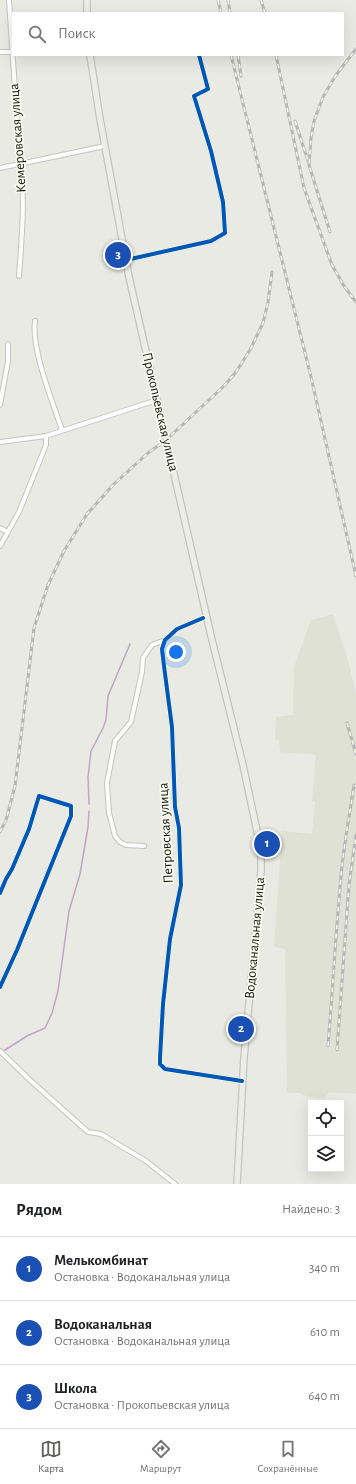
<!DOCTYPE html>
<html lang="ru">
<head>
<meta charset="utf-8">
<style>
  :root { --surface:#fff; --page:#f6f6f6; --text:#202124; --muted:#757577; --line:#e0e0e0; --accent:#5f605c }
  body { margin:0; font-family:"Alegreya Sans",sans-serif; background:var(--page); color:var(--text) }
  .controls { position:absolute; right:12px; bottom:12px; display:grid; overflow:hidden; border-radius:0px; box-shadow:0 4px 16px #0002 }
  .controls button { width:36px; height:36px; display:grid; place-items:center; padding:0; border:0; border-bottom:1px solid var(--line); background:var(--surface); color:var(--text); font:20px sans-serif }
  .you { position:absolute; left:176px; top:652px; width:14px; height:14px; margin:-10px; border:3px solid #fff; border-radius:50%; background:#1a73e8; box-shadow:0 0 0 6px #1a73e833 }
  .badge { display:grid; place-items:center; width:26px; height:26px; border-radius:50%; background:var(--accent); color:#fff; font-size:13px; font-weight:700 }
  .pin { position:absolute; translate:-50% -50%; border:2px solid #fff; box-shadow:0 1px 4px #0006 }
  .list { margin:0; padding:0; list-style:none }
  h2 { display:flex; justify-content:space-between; align-items:center; height:52px; margin:0; padding:0 16px; font-size:17px }
  h2 small { font-size:13px; font-weight:400; color:var(--muted) }
  .list li { display:grid; grid-template-columns:26px 1fr auto; gap:12px; align-items:center; box-sizing:border-box; height:64px; padding:0 16px; border-top:1px solid var(--line) }
  .list b { display:block; font-size:15px; white-space:nowrap }
  .list p { margin:0; font-size:13px; white-space:nowrap; color:var(--muted) }
  .list em { font-size:13px; font-style:normal; color:var(--muted) }
  .icon { flex:none; width:22px; height:22px; fill:none; stroke:currentColor; stroke-width:2; stroke-linecap:round; stroke-linejoin:round }
  .map { position:relative; flex:none; width:356px; height:1184px; overflow:hidden }
  .search { position:absolute; background:var(--surface); box-shadow:0 4px 16px #0002; left:12px; right:12px; top:12px; height:44px; display:flex; align-items:center; gap:10px; box-sizing:border-box; padding:0 14px; border-radius:0px; color:var(--muted); font-size:15px }
  .sheet { height:244px; background:var(--surface) }
  nav { display:flex; justify-content:space-around; align-items:center; box-sizing:border-box; height:56px; border-top:1px solid var(--line); background:var(--surface); font-size:11px; color:var(--muted) }
  nav a { display:grid; justify-items:center; gap:2px }
  nav .on { color:var(--accent) }
  .map>svg:first-child { display:block }
  .built { fill:#dee1d4 }
  .lines { fill:none; stroke-linecap:round; stroke-linejoin:round }
  .stream { stroke:#c0a5c7; stroke-width:1.5 }
  .minor-casing { stroke:#c4c5c0; stroke-width:6 }
  .major-casing { stroke:#c4c5c2; stroke-width:8 }
  .minor { stroke:#fcfcfb; stroke-width:4 }
  .major { stroke:#ecede6; stroke-width:5.5 }
  .rail-casing { stroke:#b6b6b5; stroke-width:3 }
  .rail { stroke:#f8fbee; stroke-width:1.5; stroke-dasharray:4.5; stroke-linecap:butt }
  .cycleway-casing { stroke:#f8fbee; stroke-width:6 }
  .cycleway { stroke:#0057b8; stroke-width:4 }
  .labels { text-anchor:middle; dominant-baseline:central; stroke-width:3.5; stroke-linejoin:round; paint-order:stroke }
  .street-label { font-size:14px; fill:#151612; stroke:#f8fbee }
</style>
</head>
<body>
<div class="map">
<svg width="356" height="1184" viewBox="0 0 356 1184">
  <rect width="100%" height="100%" fill="#e9eae4"/>
  <path class="built" d="M 333,614 L 346,653 L 356,693 L 356,1094 L 329,1092 L 324,1098 L 308,1097 L 300,1093 L 287,1092 L 285,949 L 274,947 L 282,831 L 312,834 L 315,801 L 312,801 L 316,755 L 280,752 L 279,740 L 275,739 L 276,717 L 293,715 L 294,667 L 311,620 Z"/>
  <g class="lines">
    <path class="stream" d="M 89,804 L 88,777 L 91,751 L 103,728 L 106,720 L 108,696 L 130,644
      M 5,1050 L 27,1036 L 45,1028 L 52,1013 L 58,991 L 69,911 L 80,874 L 88,827 L 89,811"/>
    <g class="minor-casing">
      <path id="minor" d="M 9,0 L 19,150 C 26,191 22,235 19,276
        M 0,52 L 13,52
        M 0,168 L 105,146
        M 126,260 L 211,241 L 225,233 L 223,202 L 211,151 L 194,96 L 208,89 L 199,55
        M 35,321 C 31,349 53,403 62,430
        M 0,405 L 8,361 L 8,344
        M 0,442 L 46,436 L 157,400
        M 0,528 L 8,532
        M 0,546 L 19,512 L 46,445 L 46,436
        M 203,618 L 177,629 L 165,640 L 162,649 L 164,666 L 172,727 L 175,807 L 179,828 L 181,885 L 170,939 L 163,1004 L 160,1058 L 160,1064 L 165,1069 L 242,1081
        M 144,846 L 126,845 L 120,842 L 115,836 L 109,813 L 107,783 L 115,741 L 131,722 L 142,672 L 143,658 L 152,645 L 165,640
        M 0,893 L 6,879 L 12,869 L 29,829 L 39,796 L 71,806 L 71,816 L 17,950 L 0,987
        M 0,1051 L 31,1081 L 88,1132 L 101,1134 L 146,1161 L 175,1184"/>
    </g>
    <g class="major-casing">
      <path id="major" d="M 87,0 L 87,13
        M 90,55 L 100,119 L 129,277 L 212,640 L 243,765 L 261,850 L 261,871 L 244,1058 L 237,1184"/>
    </g>
    <use href="#minor" class="minor"/>
    <use href="#major" class="major"/>
    <g class="rail-casing">
      <path id="rail" d="M 218,0 L 221,13
        M 228,0 L 230,13
        M 261,0 L 265,13
        M 231,55 L 311,377 L 356,576
        M 238,55 L 241,76
        M 276,55 L 304,188 L 332,265 L 344,286 L 356,302
        M 295,121 L 308,161
        M 330,232 L 309,165 L 311,138 L 314,121 L 323,97 L 336,75 L 356,49
        M 347,723 L 356,754
        M 0,832 L 6,820 L 15,786 L 34,628 L 48,585 L 64,551 L 87,514 L 114,484 L 148,453 L 166,440 L 224,386 L 236,372 L 250,350 L 263,323 L 268,302 L 272,272
        M 328,1046 C 333,986 336,926 342,866 C 345,839 350,812 354,785
        M 337,1050 L 349,885 L 356,835"/>
    </g>
    <use href="#rail" class="rail"/>
    <g class="cycleway-casing">
      <path id="cycleway" d="M 126,260 L 211,241 L 225,233 L 223,202 L 211,151 L 194,96 L 208,89 L 199,55
        M 203,618 L 177,629 L 165,640 L 162,649 L 164,666 L 172,727 L 175,807 L 179,828 L 181,885 L 170,939 L 163,1004 L 160,1058 L 160,1064 L 165,1069 L 242,1081
        M 0,893 L 6,879 L 12,869 L 29,829 L 39,796 L 71,806 L 71,816 L 17,950 L 0,987"/>
    </g>
    <use href="#cycleway" class="cycleway"/>
  </g>
  <g class="labels">
    <g class="street-label">
      <text transform="translate(18 138) rotate(-94)">Кемеровская улица</text>
      <text transform="translate(160 412) rotate(77)">Прокопьевская улица</text>
      <text transform="translate(166 833) rotate(-93)">Петровская улица</text>
      <text transform="translate(255 938) rotate(-85)">Водоканальная улица</text>
    </g>
  </g>
</svg>
<div class="controls">
<button><svg class="icon" aria-label="locate" viewBox="0 0 24 24"><circle cx="12" cy="12" r="6"/><path d="M12 2v4M12 18v4M2 12h4M18 12h4"/></svg></button>
<button><svg class="icon" aria-label="layers" viewBox="0 0 24 24"><path d="M12 4l9 5-9 5-9-5zM3 14l9 5 9-5"/></svg></button>
</div>
<div class="you"></div>
<div class="pin badge" style="left:267px;top:844px;background:#1a4fb4">1</div>
<div class="pin badge" style="left:241px;top:1029px;background:#1a4fb4">2</div>
<div class="pin badge" style="left:118px;top:255px;background:#1a4fb4">3</div>
<div class="search"><svg class="icon" aria-label="search" viewBox="0 0 24 24"><circle cx="10" cy="10" r="6"/><path d="M15 15l6 6"/></svg>Поиск</div>
</div>
<section class="sheet">
<h2>Рядом<small>Найдено: 3</small></h2>
<ul class="list">
<li><span class="badge" style="background:#1a4fb4">1</span><div><b>Мелькомбинат</b><p>Остановка · Водоканальная улица</p></div><em>340 m</em></li>
<li><span class="badge" style="background:#1a4fb4">2</span><div><b>Водоканальная</b><p>Остановка · Водоканальная улица</p></div><em>610 m</em></li>
<li><span class="badge" style="background:#1a4fb4">3</span><div><b>Школа</b><p>Остановка · Прокопьевская улица</p></div><em>640 m</em></li>
</ul>
</section>
<nav>
<a class="on"><svg class="icon" aria-label="map" viewBox="0 0 24 24"><path d="M3 6l6-2 6 2 6-2v14l-6 2-6-2-6 2zM9 4v14M15 6v14"/></svg>Карта</a>
<a><svg class="icon" aria-label="directions" viewBox="0 0 24 24"><path d="M12 3l9 9-9 9-9-9zM9 14v-3h6M13 9l2 2-2 2"/></svg>Маршрут</a>
<a><svg class="icon" aria-label="saved" viewBox="0 0 24 24"><path d="M7 4h10v16l-5-4-5 4z"/></svg>Сохранённые</a>
</nav>
</body>
</html>
